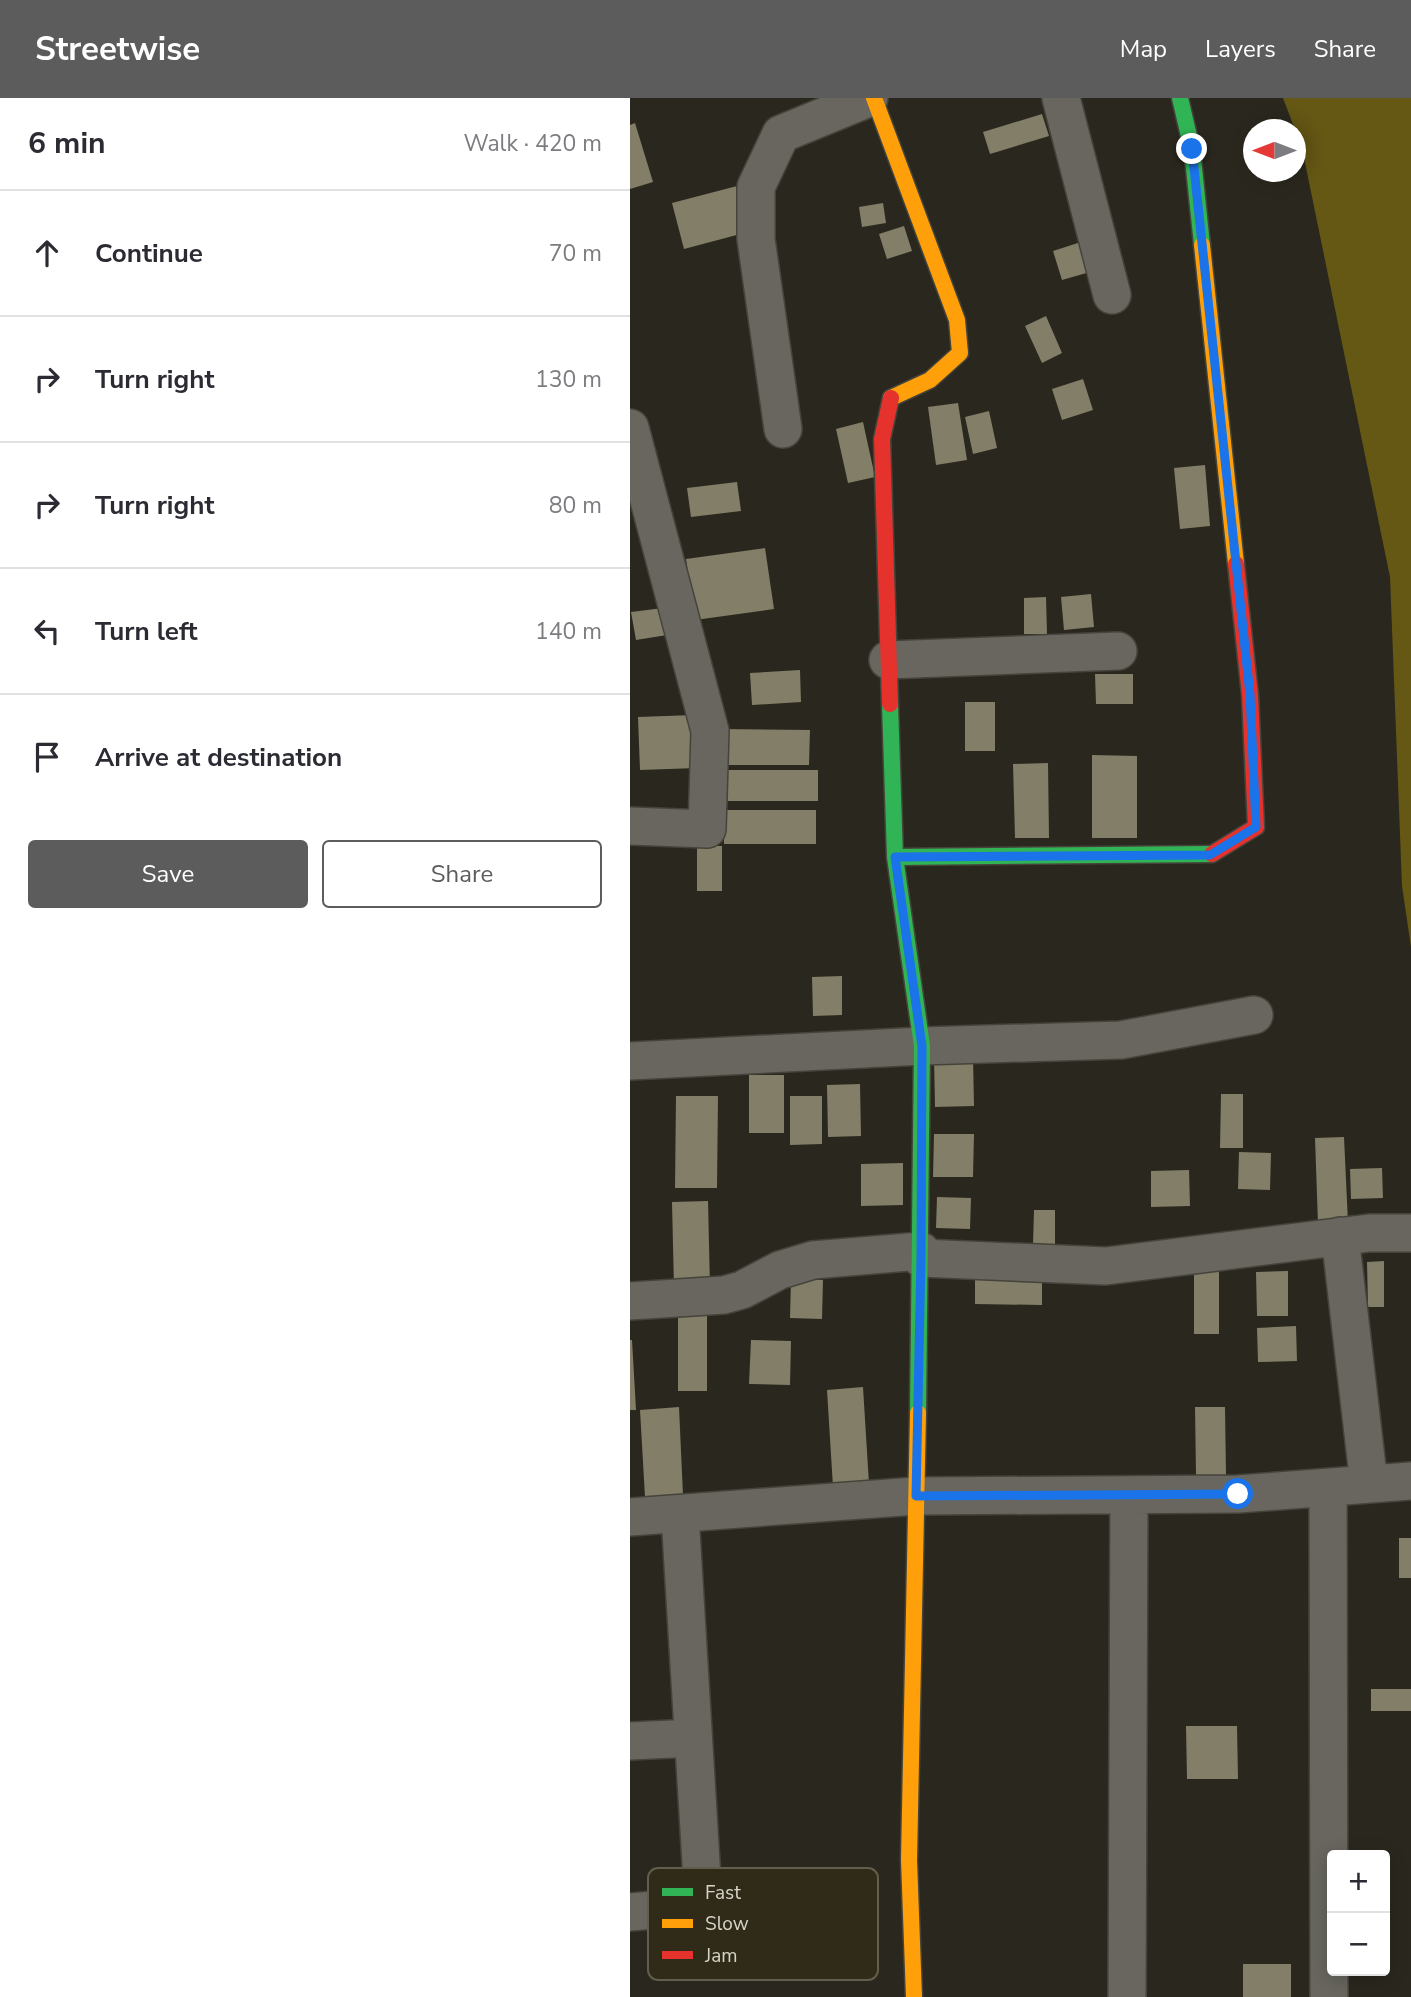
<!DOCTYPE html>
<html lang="en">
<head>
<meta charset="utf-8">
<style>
  :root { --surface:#fff; --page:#f2f2f3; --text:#2b2b33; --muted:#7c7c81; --line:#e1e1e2; --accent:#5d5c5c }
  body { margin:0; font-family:"Nunito Sans",sans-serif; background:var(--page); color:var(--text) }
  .controls { position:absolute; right:21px; bottom:21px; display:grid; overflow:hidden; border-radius:7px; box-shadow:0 4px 18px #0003 }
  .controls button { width:63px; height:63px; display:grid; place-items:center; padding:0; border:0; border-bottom:2px solid var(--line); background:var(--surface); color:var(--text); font:35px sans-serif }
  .compass { position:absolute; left:613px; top:21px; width:63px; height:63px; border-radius:50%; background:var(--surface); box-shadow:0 4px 18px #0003; rotate:270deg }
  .stop { position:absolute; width:21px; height:21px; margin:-16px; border:5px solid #1a73e8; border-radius:50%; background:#fff }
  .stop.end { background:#1a73e8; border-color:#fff; box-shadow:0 2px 7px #0008 }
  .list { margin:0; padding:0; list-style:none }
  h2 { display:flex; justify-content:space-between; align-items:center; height:91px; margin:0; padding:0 28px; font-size:30px }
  h2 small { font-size:23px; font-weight:400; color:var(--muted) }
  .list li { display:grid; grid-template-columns:46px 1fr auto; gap:21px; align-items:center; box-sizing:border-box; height:126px; padding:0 28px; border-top:2px solid var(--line) }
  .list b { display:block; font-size:26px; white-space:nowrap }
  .list em { font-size:23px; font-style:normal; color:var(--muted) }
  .actions { display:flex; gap:14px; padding:21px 28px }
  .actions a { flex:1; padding:16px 0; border:2px solid var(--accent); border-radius:7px; text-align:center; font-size:24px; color:var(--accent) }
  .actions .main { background:var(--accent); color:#fff }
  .icon { flex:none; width:38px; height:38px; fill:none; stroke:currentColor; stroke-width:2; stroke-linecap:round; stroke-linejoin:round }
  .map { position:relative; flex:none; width:781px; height:1899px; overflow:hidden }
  header { display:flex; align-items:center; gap:42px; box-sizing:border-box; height:98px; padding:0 35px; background:var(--accent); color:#fff }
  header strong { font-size:33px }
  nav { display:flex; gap:38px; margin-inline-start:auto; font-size:24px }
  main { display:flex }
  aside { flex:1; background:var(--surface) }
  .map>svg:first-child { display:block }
  .water { fill:#655714 }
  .building { fill:#837e68 }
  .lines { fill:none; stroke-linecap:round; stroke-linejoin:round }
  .street-casing { stroke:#45443b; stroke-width:40 }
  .fast-casing { stroke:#45443b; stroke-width:19 }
  .slow-casing { stroke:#45443b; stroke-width:19 }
  .jam-casing { stroke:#45443b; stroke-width:19 }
  .street { stroke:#68665f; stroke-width:37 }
  .fast { stroke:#30b455; stroke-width:16 }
  .slow { stroke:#ff9f0a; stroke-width:16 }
  .jam { stroke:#e5322d; stroke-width:16 }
  .route { stroke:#1a73e8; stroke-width:9 }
  .key { fill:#302b18; stroke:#625e4d; stroke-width:2 }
  .key-label { font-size:19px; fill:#d7d5c9 }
</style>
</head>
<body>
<header>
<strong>Streetwise</strong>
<nav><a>Map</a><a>Layers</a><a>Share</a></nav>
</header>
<main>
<aside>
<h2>6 min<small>Walk · 420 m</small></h2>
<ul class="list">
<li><svg class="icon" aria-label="ahead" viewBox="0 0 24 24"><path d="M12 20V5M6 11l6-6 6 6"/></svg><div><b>Continue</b></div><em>70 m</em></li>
<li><svg class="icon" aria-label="right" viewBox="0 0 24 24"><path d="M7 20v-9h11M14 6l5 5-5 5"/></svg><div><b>Turn right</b></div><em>130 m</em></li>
<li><svg class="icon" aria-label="right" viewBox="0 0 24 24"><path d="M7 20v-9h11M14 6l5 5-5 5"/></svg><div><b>Turn right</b></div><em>80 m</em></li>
<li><svg class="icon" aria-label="left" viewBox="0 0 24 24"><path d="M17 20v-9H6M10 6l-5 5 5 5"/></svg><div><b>Turn left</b></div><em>140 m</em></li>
<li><svg class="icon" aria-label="arrive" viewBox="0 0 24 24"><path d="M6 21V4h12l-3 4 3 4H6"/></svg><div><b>Arrive at destination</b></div></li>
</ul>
<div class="actions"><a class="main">Save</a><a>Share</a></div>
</aside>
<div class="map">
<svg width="781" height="1899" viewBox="0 0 781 1899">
  <rect width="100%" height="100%" fill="#2a281e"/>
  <path class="water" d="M 653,0 L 781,0 L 781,849 L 772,788 L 760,479 L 672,50 Z"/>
  <path class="building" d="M 412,16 L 419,38 L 360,56 L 353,34 Z
    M 5,25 L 23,84 L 0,91 L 0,27 Z
    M 107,88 L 118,134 L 54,151 L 42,105 Z
    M 253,105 L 256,125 L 232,129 L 229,109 Z
    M 274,128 L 282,153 L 257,161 L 249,136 Z
    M 451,144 L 460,174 L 432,182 L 423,153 Z
    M 416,218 L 432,255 L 412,265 L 395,228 Z
    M 453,281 L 463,312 L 432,322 L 422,291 Z
    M 328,305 L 337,362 L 306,367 L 298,309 Z
    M 359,313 L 367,350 L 343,356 L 335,319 Z
    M 233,324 L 245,379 L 218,385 L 206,331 Z
    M 575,367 L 580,428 L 550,431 L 544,370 Z
    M 107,384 L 111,413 L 61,419 L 57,390 Z
    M 135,450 L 144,511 L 65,522 L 56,461 Z
    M 461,496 L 464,529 L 434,532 L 431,499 Z
    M 416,499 L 417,536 L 394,536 L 394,500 Z
    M 33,510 L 37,537 L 6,542 L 1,514 Z
    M 170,572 L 171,604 L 122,607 L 120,575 Z
    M 465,576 L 503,576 L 503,606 L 466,606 Z
    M 335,604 L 365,604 L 365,653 L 335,653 Z
    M 64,617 L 67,670 L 10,672 L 8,619 Z
    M 89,631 L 180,632 L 179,667 L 89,667 Z
    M 462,657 L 507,658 L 507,740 L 462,740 Z
    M 418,665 L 419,740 L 385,740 L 383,666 Z
    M 92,672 L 188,672 L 188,703 L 92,703 Z
    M 94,712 L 186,712 L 186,746 L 94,746 Z
    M 67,748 L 92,748 L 92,793 L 67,793 Z
    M 212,878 L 212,917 L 183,918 L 182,879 Z
    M 343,958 L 344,1008 L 305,1009 L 304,959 Z
    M 119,977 L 154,977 L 154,1035 L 119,1035 Z
    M 230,986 L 231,1038 L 198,1039 L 197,987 Z
    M 591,996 L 613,996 L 613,1050 L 590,1050 Z
    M 46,998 L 88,998 L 87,1090 L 45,1090 Z
    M 160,998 L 192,998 L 192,1046 L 160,1047 Z
    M 304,1036 L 344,1036 L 343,1079 L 303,1079 Z
    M 714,1039 L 718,1125 L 688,1126 L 685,1040 Z
    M 609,1054 L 641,1055 L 640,1092 L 608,1091 Z
    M 273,1065 L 273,1107 L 231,1108 L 231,1066 Z
    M 752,1070 L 753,1100 L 721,1101 L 720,1071 Z
    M 559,1072 L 560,1108 L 521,1109 L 521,1073 Z
    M 307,1099 L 341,1100 L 340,1131 L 306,1130 Z
    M 78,1103 L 80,1189 L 44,1190 L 42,1104 Z
    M 404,1112 L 425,1112 L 425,1147 L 403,1147 Z
    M 754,1163 L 754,1209 L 738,1209 L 737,1164 Z
    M 564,1169 L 589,1169 L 589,1236 L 564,1236 Z
    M 658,1173 L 658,1218 L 627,1218 L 626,1174 Z
    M 345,1174 L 412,1174 L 412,1207 L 345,1206 Z
    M 161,1181 L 193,1182 L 192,1221 L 160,1220 Z
    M 48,1213 L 77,1213 L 77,1293 L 48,1293 Z
    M 666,1228 L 667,1263 L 628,1264 L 627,1230 Z
    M 0,1242 L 2,1242 L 6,1312 L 0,1312 Z
    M 121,1242 L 161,1243 L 160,1287 L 119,1286 Z
    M 233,1289 L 239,1386 L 203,1389 L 197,1292 Z
    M 49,1309 L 53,1397 L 15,1399 L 10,1312 Z
    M 565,1309 L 595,1309 L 596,1377 L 566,1377 Z
    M 769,1440 L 781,1440 L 781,1480 L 769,1480 Z
    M 741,1591 L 781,1591 L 781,1613 L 741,1613 Z
    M 556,1628 L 607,1628 L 608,1681 L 557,1681 Z
    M 613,1866 L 661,1866 L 661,1899 L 613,1899 Z"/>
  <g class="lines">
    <g class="street-casing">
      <path id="street" d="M 431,0 L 482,197
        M 0,330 L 80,633 L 77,731 L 0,728
        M 153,331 L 126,141 L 126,89 L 151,36 L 239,0
        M 258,562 L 488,553
        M 0,963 L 292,948 L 491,942 L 624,917
        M 710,1138 L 739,1386
        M 291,1160 L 476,1168 L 739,1135 L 781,1135
        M 0,1203 L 94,1197 L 112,1192 L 150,1172 L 183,1162 L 291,1153
        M 698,1390 L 699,1899
        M 0,1419 L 286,1398 L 608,1396 L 781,1383
        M 0,1643 L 63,1640
        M 0,1814 L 57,1809 L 72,1781 L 50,1417
        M 497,1899 L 499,1397"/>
    </g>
    <g class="fast-casing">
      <path id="fast" d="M 550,0 L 562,51 L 572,147
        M 260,606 L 265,759 L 292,948 L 288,1315
        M 265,759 L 582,756"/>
    </g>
    <g class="slow-casing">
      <path id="slow" d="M 244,0 L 327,222 L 330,255 L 300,282 L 261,300
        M 572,147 L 606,466
        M 284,1899 L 279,1762 L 288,1315"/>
    </g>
    <g class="jam-casing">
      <path id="jam" d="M 260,606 L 252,341 L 261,300
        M 582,756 L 626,729 L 620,597 L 606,466"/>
    </g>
    <use href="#street" class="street"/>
    <use href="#fast" class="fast"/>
    <use href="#slow" class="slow"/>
    <use href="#jam" class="jam"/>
  </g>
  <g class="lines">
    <path class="route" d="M 562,51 L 620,597 L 626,729 L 580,757 L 265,759 L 292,948 L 291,1160 L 286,1398 L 608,1396"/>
  </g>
  <rect x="18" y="1770" width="230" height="112" rx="10" class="key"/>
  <rect x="32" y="1790" width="31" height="8" fill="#30b455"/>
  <rect x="32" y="1821" width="31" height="9" fill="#ff9f0a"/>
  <rect x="32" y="1853" width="31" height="8" fill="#e5322d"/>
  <g class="key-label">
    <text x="75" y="1801">Fast</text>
    <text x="75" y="1832">Slow</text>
    <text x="75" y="1864">Jam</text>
  </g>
</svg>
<div class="controls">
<button>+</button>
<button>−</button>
</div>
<svg class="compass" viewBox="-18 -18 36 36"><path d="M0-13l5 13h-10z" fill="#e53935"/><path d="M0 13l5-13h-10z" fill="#7c7c81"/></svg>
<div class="stop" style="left:608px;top:1396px"></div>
<div class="stop end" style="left:562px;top:51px"></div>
</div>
</main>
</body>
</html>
